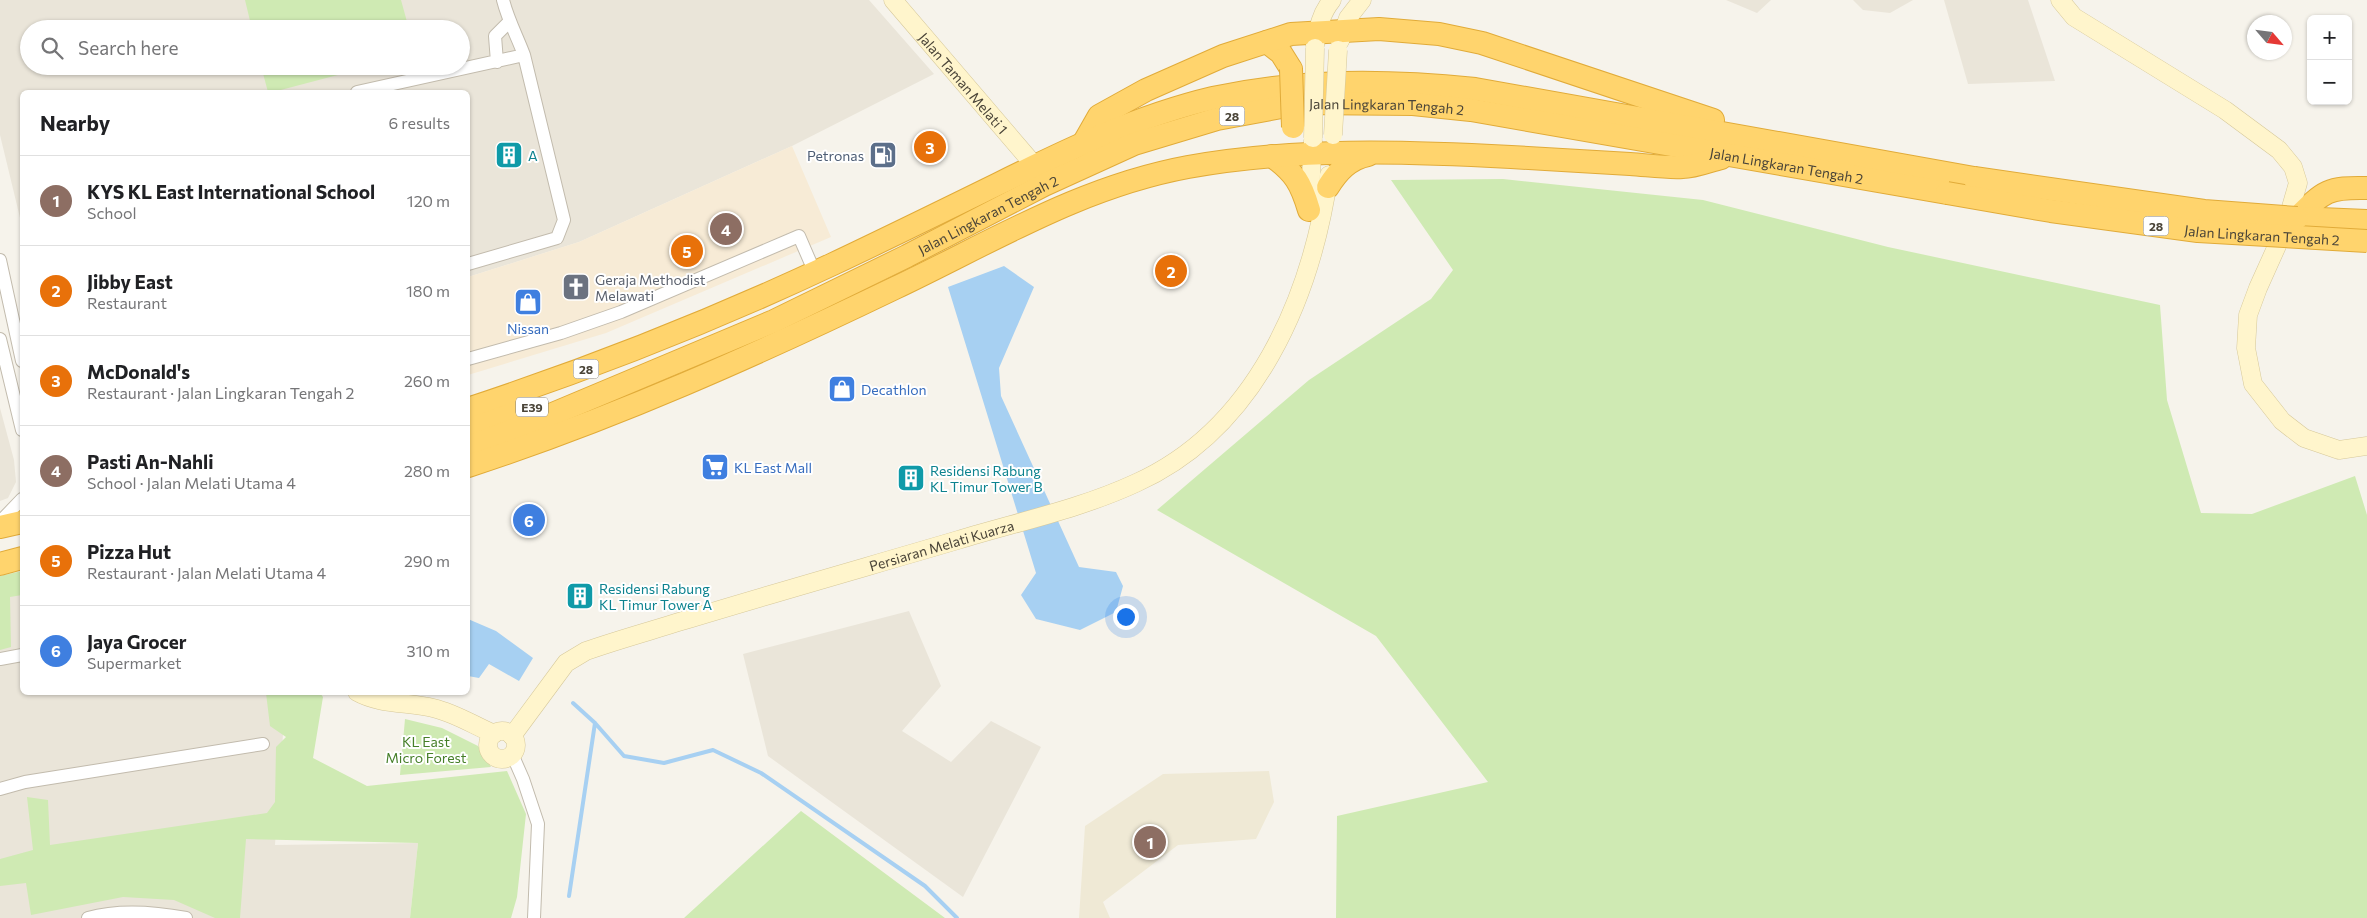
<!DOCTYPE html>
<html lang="en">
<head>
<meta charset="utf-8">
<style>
  :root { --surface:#fff; --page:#f2f2f2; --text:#202124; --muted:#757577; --line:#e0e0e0; --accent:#0b8043 }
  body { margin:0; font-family:Commissioner,sans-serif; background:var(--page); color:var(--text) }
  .controls { position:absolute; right:15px; top:15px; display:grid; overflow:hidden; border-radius:8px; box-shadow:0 1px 4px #0004 }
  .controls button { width:45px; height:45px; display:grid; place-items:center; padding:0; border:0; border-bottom:1px solid var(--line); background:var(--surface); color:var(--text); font:25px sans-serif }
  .compass { position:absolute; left:2247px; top:15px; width:45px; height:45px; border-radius:50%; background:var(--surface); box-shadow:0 1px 4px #0004; rotate:118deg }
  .you { position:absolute; left:1125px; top:616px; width:18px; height:18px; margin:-12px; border:4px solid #fff; border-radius:50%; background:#1a73e8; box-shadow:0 0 0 8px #1a73e833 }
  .badge { display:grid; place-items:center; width:32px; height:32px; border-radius:50%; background:var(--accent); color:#fff; font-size:16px; font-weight:700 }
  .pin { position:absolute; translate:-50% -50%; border:2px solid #fff; box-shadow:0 1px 5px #0006 }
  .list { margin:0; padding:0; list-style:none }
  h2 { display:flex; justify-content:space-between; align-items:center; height:65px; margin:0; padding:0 20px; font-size:21px }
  h2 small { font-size:16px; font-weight:400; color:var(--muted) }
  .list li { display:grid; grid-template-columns:32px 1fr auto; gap:15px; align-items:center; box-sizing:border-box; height:90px; padding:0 20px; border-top:1px solid var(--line) }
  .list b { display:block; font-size:19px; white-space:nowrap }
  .list p { margin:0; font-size:16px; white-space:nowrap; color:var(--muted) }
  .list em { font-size:16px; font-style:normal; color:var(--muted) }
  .icon { flex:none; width:28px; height:28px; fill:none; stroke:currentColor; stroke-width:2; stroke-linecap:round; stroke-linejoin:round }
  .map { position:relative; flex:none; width:2367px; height:918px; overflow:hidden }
  .search { position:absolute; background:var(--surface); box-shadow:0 1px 4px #0004; left:20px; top:20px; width:450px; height:55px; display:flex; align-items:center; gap:12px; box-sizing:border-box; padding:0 18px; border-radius:28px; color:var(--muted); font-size:19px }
  .panel { position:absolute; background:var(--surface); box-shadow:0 1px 4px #0004; left:20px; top:90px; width:450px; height:605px; border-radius:8px }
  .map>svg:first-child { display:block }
  .residential { fill:#eae5d9; fill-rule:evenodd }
  .commercial { fill:#f7ebd6 }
  .education { fill:#efe9d5 }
  .green { fill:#cfeab3 }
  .water { fill:#a7d0f2 }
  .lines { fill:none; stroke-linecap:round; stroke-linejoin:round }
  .stream { stroke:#a7d0f2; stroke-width:4 }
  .street-casing { stroke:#c2bbad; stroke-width:14 }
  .secondary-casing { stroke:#d6c89a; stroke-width:19 }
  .highway-casing { stroke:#e1ab39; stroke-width:24 }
  .street { stroke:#fff; stroke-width:12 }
  .secondary { stroke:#fff5cc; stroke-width:18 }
  .highway { stroke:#ffd46d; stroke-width:22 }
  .secondary-bridge-casing { stroke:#d6c89a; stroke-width:19; stroke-linecap:butt }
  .highway-bridge-casing { stroke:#e1ab39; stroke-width:24; stroke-linecap:butt }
  .secondary-bridge { stroke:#fff5cc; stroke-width:18 }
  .highway-bridge { stroke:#ffd46d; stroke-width:22 }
  .labels { text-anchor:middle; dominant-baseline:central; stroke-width:4; stroke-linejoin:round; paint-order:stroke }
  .shield { fill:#fff; stroke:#807c74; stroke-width:1 }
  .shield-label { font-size:12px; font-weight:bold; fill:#4a4438 }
  .street-label { font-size:14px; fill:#4a4438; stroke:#fff }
  .culture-label { font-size:14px; fill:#0d838f; stroke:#fff; text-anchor:start }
  .service-label { font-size:14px; fill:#4e5e75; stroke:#fff; text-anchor:end }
  .worship-label { font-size:14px; fill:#5b616d; stroke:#fff; text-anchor:start }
  .shop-label { font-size:14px; fill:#366cbe; stroke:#fff; text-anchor:start }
  .park-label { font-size:14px; fill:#467f29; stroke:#fff }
</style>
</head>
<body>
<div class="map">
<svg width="2367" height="918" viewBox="0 0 2367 918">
  <rect width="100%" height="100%" fill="#f6f3eb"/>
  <path class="residential" d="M 0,0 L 869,0 L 934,74 L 792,146 L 579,242 L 468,277 L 468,92 L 22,92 L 22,226 L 0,135 ZM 29,29 L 461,29 L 461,66 L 29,66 Z
    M 1726,0 L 1771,0 L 1757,13 Z
    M 1853,0 L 1913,0 L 1890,13 L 1863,10 Z
    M 1944,0 L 2028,0 L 2055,81 L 1968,84 Z
    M 0,408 L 14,460 L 16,482 L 8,498 L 0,501 Z
    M 22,580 L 22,692 L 286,693 L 275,845 L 418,843 L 410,918 L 0,918 L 0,584 Z
    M 909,611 L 941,686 L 902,731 L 951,762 L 991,721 L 1041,747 L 963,897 L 768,756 L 743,654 Z"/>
  <path class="commercial" d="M 792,146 L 831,237 L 606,333 L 468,375 L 468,277 L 579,242 Z"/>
  <path class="education" d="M 1269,771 L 1274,802 L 1256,839 L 1178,845 L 1103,902 L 1110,918 L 1079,918 L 1085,826 L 1163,774 Z"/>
  <path class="green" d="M 245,0 L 401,0 L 409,29 L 252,29 Z
    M 261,66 L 372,66 L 273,92 L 268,92 Z
    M 1503,179 L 1703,200 L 1888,247 L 2160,305 L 2167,400 L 2201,513 L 2252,514 L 2355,476 L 2367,515 L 2367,918 L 1336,918 L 1337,816 L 1488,782 L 1376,636 L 1157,510 L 1309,380 L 1431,299 L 1453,270 L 1391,180 Z
    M 22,571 L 22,595 L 10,597 L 11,647 L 0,650 L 0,576 Z
    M 266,693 L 320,693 L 323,697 L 313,758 L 367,786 L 507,771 L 526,814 L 517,897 L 511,918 L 410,918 L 418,843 L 246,839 L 240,918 L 215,918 L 174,900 L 123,897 L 31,915 L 26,883 L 0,886 L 0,859 L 33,850 L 27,797 L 48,800 L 50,845 L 267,813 L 275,802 L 276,747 L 286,737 L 270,726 Z
    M 405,719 L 442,728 L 478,746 L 491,767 L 400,775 Z
    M 801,811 L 945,918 L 684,918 Z"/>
  <path class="water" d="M 1004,266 L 1034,287 L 999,368 L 1001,396 L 1079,567 L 1116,572 L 1123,586 L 1116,612 L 1080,630 L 1036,619 L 1021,595 L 1036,573 L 948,287 Z
    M 468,619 L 496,631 L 533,658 L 519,681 L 489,664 L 479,678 L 468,676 Z"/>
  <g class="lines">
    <path class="stream" d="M 573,703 L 595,723 L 624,756 L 664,763 L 713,750 L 761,773 L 925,886 L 957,918
      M 569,896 L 595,723"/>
    <g class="street-casing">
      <path id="street" d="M 503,0 C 508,20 517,36 524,55
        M 497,62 L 495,36 L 509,22
        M 357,92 L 524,55 L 564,220 L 557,238 L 468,264
        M 0,260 L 22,361
        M 0,339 L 22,430
        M 468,359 L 561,333 L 621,312 L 799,236 L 815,273
        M 0,522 L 22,499
        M 0,659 L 22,655
        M 512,754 L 523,779 L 538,824 L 534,918
        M 0,789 L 25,782 L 263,744
        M 88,918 C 120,909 154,912 186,918"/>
    </g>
    <g class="secondary-casing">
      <g id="secondary">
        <path id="s1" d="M 893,0 L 1035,166"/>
        <path d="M 2060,0 L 2074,17 L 2225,110 L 2279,150 L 2293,167 L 2298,183 L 2285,228 L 2258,288 L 2248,315 L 2246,348 L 2253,384 L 2282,421 L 2304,438 L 2339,450 L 2367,446"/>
        <path d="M 1340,41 L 1348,18 L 1362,0"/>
        <path d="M 1315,45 C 1318,28 1321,13 1332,0"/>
        <path d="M 1309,208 L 1313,141"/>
        <path d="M 357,692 C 380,705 409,702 433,708 C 455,713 473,725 494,734"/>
        <circle cx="502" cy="745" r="14"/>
        <path id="s2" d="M 512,736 L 566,663 L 586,651 C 617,640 650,631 682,621 C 774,593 866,567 958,540 C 1017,522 1080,509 1136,483 C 1256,429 1311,298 1329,175"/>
      </g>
    </g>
    <g class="highway-casing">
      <g id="highway">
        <path d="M 1267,42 L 1281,53 L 1291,69"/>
        <path d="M 1083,144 L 1099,116 L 1146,90 L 1223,56 L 1291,34 L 1379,29 L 1439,34 L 1482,43 L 1713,120"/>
        <path d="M 1272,156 C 1295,173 1301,183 1309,210"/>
        <path d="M 1328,187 C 1338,171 1349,159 1368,155"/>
        <path d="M 2297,218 C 2324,191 2328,187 2367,188"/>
        <path d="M 2297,218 L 2367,221"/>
        <path d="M 468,409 C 592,368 714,320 833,264 C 888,238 943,211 998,184 C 1067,150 1137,116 1213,98 C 1300,79 1387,80 1475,89 L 1974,178"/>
        <path d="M 468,430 L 524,410"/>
        <path id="s3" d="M 468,447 L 536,421 L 774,321 L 907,256 L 1044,185 L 1134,144 L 1217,119 L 1303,103 L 1413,104 L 1471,110 L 1947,193"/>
        <path d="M 468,466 C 615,418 756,355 895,288 C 992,242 1080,187 1188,167 C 1294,148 1403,151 1511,157 C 1551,159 1590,162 1630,164 C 1647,165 1665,168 1683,167 C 1695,167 1709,161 1721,158"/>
        <path d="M 0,527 L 22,522"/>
        <path d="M 0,564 L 22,558"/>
      </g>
    </g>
    <use href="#street" class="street"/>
    <use href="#secondary" class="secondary"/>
    <use href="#highway" class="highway"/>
    <g class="secondary-bridge-casing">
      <path id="secondary-bridge" d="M 1333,135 L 1338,50
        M 1313,138 L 1315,48"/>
    </g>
    <g class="highway-bridge-casing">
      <g id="highway-bridge">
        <path d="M 1291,69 L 1293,127"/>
        <path d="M 1974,178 L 2204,211 L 2297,218"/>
        <path id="s4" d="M 1947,193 L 2051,211 L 2198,231 L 2367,241"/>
      </g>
    </g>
    <use href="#secondary-bridge" class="secondary-bridge"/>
    <use href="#highway-bridge" class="highway-bridge"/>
  </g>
  <defs>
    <g id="building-square" transform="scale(1.4375)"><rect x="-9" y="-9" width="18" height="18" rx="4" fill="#0f9aa8" stroke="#fff"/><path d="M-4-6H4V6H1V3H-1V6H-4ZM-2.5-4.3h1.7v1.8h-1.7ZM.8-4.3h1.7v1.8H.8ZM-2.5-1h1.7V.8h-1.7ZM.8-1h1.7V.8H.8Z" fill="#fff"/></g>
    <g id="fuel-square" transform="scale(1.4375)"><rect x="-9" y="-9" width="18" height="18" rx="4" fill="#5c6f8a" stroke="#fff"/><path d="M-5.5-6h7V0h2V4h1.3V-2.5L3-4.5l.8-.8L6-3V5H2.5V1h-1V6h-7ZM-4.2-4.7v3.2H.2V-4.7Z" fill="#fff"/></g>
    <g id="church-square" transform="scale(1.4375)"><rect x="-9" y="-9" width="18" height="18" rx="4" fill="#6b7280" stroke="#fff"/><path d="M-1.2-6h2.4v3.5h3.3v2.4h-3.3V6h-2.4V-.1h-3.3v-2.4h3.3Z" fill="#fff"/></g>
    <g id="shop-square" transform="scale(1.4375)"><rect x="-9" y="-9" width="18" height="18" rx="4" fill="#3f7fe0" stroke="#fff"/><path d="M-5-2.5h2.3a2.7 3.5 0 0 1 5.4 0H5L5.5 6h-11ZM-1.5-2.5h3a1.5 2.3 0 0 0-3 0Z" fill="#fff"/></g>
    <g id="supermarket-square" transform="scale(1.4375)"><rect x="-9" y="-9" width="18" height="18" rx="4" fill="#3f7fe0" stroke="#fff"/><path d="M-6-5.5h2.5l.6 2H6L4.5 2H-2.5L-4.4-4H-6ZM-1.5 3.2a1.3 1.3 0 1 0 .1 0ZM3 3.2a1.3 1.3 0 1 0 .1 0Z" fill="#fff"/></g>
  </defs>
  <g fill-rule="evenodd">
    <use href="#building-square" x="509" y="155"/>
    <use href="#fuel-square" x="883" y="155"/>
    <use href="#church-square" x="576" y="287"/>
    <use href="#shop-square" x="528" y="302"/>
    <use href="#shop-square" x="842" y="389"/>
    <use href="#supermarket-square" x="715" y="467"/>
    <use href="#building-square" x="911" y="478"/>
    <use href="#building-square" x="580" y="596"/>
  </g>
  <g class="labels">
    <g class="shield">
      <rect x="1219.5" y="106.5" width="25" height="19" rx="4"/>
      <rect x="2143.5" y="216.5" width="25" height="19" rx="4"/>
      <rect x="573.5" y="359.5" width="25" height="19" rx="4"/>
      <rect x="516" y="397.5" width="32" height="19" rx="4"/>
    </g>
    <g class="shield-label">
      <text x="1232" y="116">28</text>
      <text x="2156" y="226">28</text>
      <text x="586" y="369">28</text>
      <text x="532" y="407">E39</text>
    </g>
    <g class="street-label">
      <text stroke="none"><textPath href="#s1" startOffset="109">Jalan Taman Melati 1</textPath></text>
      <text stroke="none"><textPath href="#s3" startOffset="990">Jalan Lingkaran Tengah 2</textPath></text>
      <text stroke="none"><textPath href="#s3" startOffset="1395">Jalan Lingkaran Tengah 2</textPath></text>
      <text stroke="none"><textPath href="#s3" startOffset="570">Jalan Lingkaran Tengah 2</textPath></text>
      <text stroke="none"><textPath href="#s4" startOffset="318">Jalan Lingkaran Tengah 2</textPath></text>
      <text stroke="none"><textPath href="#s2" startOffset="485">Persiaran Melati Kuarza</textPath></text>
    </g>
    <g class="culture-label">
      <text x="528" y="155">A</text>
      <text x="930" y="470">Residensi Rabung<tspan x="930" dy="16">KL Timur Tower B</tspan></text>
      <text x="599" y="588">Residensi Rabung<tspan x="599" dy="16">KL Timur Tower A</tspan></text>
    </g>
    <g class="service-label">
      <text x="864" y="155">Petronas</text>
    </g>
    <g class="worship-label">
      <text x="595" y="279">Geraja Methodist<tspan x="595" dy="16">Melawati</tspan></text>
    </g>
    <g class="shop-label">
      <text x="528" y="328" text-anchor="middle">Nissan</text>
      <text x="861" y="389">Decathlon</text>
      <text x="734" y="467">KL East Mall</text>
    </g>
    <g class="park-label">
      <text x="426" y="741">KL East<tspan x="426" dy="16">Micro Forest</tspan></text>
    </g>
  </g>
</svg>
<div class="controls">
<button>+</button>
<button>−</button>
</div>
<svg class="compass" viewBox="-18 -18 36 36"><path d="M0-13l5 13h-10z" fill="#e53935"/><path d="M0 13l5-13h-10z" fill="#757577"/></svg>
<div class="you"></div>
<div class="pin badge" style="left:1150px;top:842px;background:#8d6e63">1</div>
<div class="pin badge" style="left:1171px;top:271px;background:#e8710a">2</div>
<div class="pin badge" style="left:930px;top:147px;background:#e8710a">3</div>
<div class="pin badge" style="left:726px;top:229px;background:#8d6e63">4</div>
<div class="pin badge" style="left:687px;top:251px;background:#e8710a">5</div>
<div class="pin badge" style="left:529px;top:520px;background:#3f7fe0">6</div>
<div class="search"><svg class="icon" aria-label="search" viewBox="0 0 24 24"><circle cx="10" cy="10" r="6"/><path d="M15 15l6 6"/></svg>Search here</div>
<section class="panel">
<h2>Nearby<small>6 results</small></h2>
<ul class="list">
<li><span class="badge" style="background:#8d6e63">1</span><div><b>KYS KL East International School</b><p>School</p></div><em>120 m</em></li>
<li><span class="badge" style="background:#e8710a">2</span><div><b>Jibby East</b><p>Restaurant</p></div><em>180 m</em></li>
<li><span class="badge" style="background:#e8710a">3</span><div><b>McDonald's</b><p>Restaurant · Jalan Lingkaran Tengah 2</p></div><em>260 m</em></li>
<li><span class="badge" style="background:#8d6e63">4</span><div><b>Pasti An-Nahli</b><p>School · Jalan Melati Utama 4</p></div><em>280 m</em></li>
<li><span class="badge" style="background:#e8710a">5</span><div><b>Pizza Hut</b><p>Restaurant · Jalan Melati Utama 4</p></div><em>290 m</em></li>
<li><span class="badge" style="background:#3f7fe0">6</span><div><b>Jaya Grocer</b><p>Supermarket</p></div><em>310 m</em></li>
</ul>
</section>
</div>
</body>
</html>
